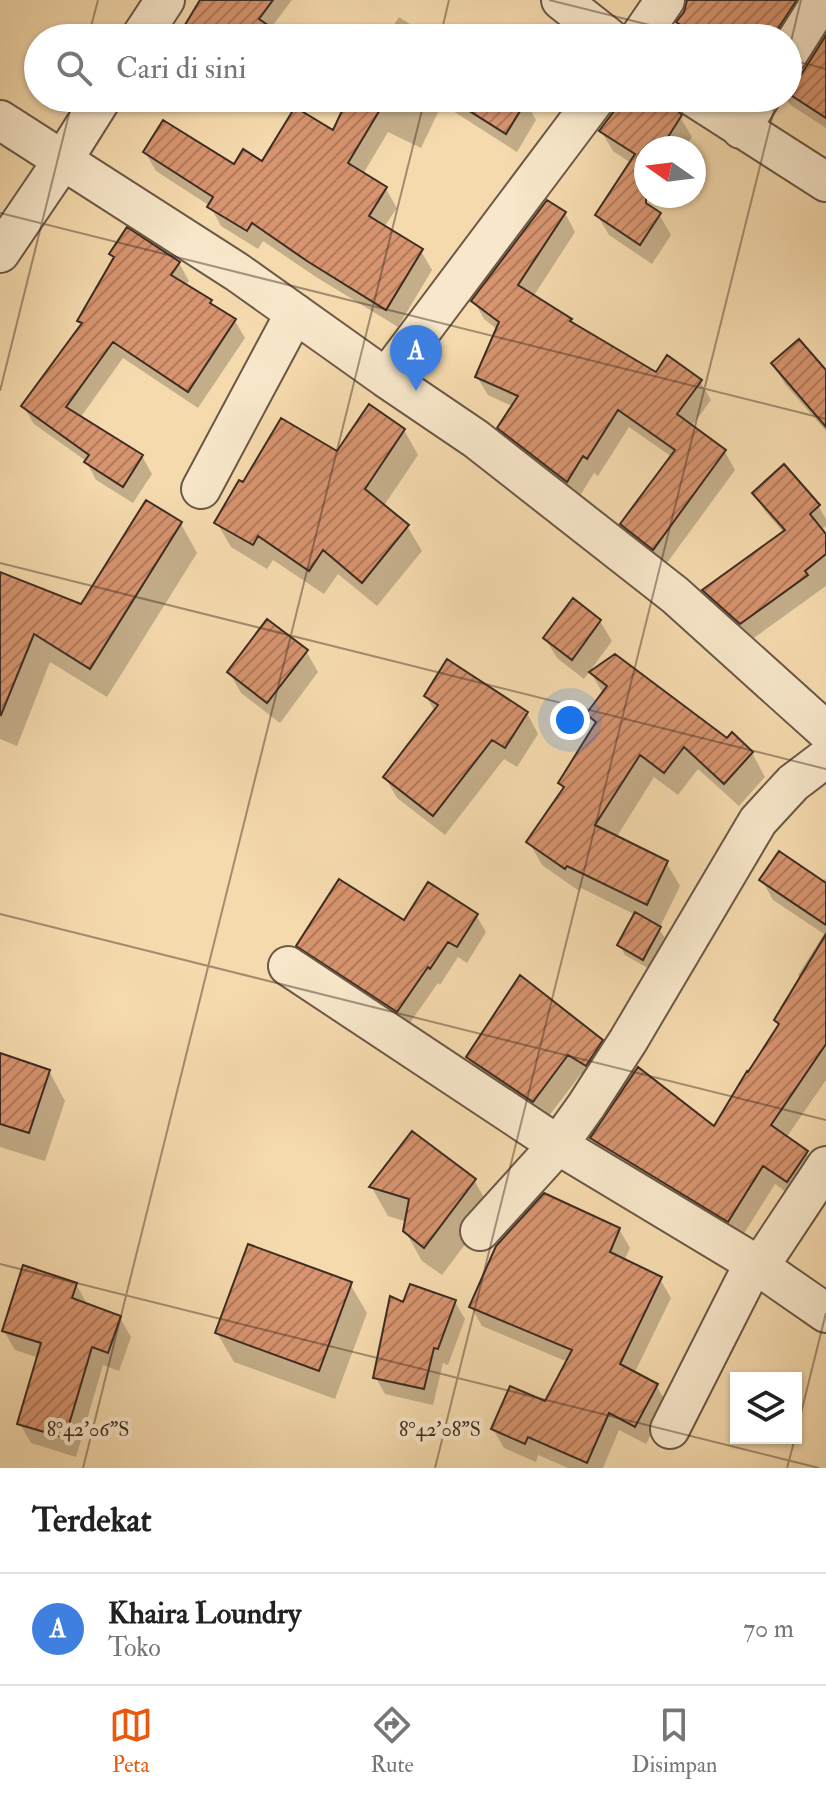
<!DOCTYPE html>
<html lang="id">
<head>
<meta charset="utf-8">
<style>
  :root { --surface:#fff; --page:#f6f6f6; --text:#222; --muted:#767676; --line:#e0e0e0; --accent:#ea580c }
  body { margin:0; font-family:"IM FELL Double Pica",serif; background:var(--page); color:var(--text) }
  .controls { position:absolute; right:24px; bottom:24px; display:grid; overflow:hidden; border-radius:0px; box-shadow:0 2px 6px #0004 }
  .controls button { width:72px; height:72px; display:grid; place-items:center; padding:0; border:0; border-bottom:2px solid var(--line); background:var(--surface); color:var(--text); font:40px sans-serif }
  .compass { position:absolute; left:634px; top:136px; width:72px; height:72px; border-radius:50%; background:var(--surface); box-shadow:0 2px 6px #0004; rotate:284deg }
  .you { position:absolute; left:570px; top:720px; width:28px; height:28px; margin:-20px; border:6px solid #fff; border-radius:50%; background:#1a73e8; box-shadow:0 0 0 12px #1a73e833 }
  .badge { display:grid; place-items:center; width:52px; height:52px; border-radius:50%; background:var(--accent); color:#fff; font-size:26px; font-weight:700 }
  .pin { position:absolute; translate:-50% -66px; filter:drop-shadow(0 2px 4px #0008) }
  .pin::after { content:''; position:absolute; top:42px; width:28px; height:24px; background:inherit; clip-path:polygon(0 0,100% 0,50% 100%) }
  .list { margin:0; padding:0; list-style:none }
  h2 { display:flex; justify-content:space-between; align-items:center; height:104px; margin:0; padding:0 32px; font-size:34px }
  h2 small { font-size:26px; font-weight:400; color:var(--muted) }
  .list li { display:grid; grid-template-columns:52px 1fr auto; gap:24px; align-items:center; box-sizing:border-box; height:112px; padding:0 32px; border-top:2px solid var(--line) }
  .list b { display:block; font-size:30px; white-space:nowrap }
  .list p { margin:0; font-size:26px; white-space:nowrap; color:var(--muted) }
  .list em { font-size:26px; font-style:normal; color:var(--muted) }
  .icon { flex:none; width:44px; height:44px; fill:none; stroke:currentColor; stroke-width:2; stroke-linecap:round; stroke-linejoin:round }
  .map { position:relative; flex:none; width:826px; height:1468px; overflow:hidden }
  .search { position:absolute; background:var(--surface); box-shadow:0 2px 6px #0004; left:24px; right:24px; top:24px; height:88px; display:flex; align-items:center; gap:20px; box-sizing:border-box; padding:0 28px; border-radius:44px; color:var(--muted); font-size:30px }
  .sheet { height:216px; background:var(--surface) }
  nav { display:flex; justify-content:space-around; align-items:center; box-sizing:border-box; height:112px; border-top:2px solid var(--line); background:var(--surface); font-size:22px; color:var(--muted) }
  nav a { display:grid; justify-items:center; gap:4px }
  nav .on { color:var(--accent) }
  .map>svg:first-child { display:block }
  .shadow { fill:#0003 }
  .building { fill:url(#building-hatch); stroke:#3d2c23; stroke-width:2 }
  .lines { fill:none; stroke-linecap:round; stroke-linejoin:round }
  .minor-casing { stroke:#6b5846; stroke-width:42 }
  .minor { stroke:#f8e7ca; stroke-width:38 }
  .ticks { fill:none; stroke:#3d2c23; stroke-width:2; stroke-opacity:0.45 }
  .ticks-label { font-size:20px; text-anchor:middle; fill:#3d2c23; stroke:#f8e7ca; stroke-width:8; stroke-linejoin:round; paint-order:stroke }
</style>
</head>
<body>
<div class="map">
<svg width="826" height="1468" viewBox="0 0 826 1468">
  <defs>
    <pattern id="building-hatch" width="6" height="6" patternUnits="userSpaceOnUse" patternTransform="scale(2)"><rect width="6" height="6" fill="#d7946e"/><path d="M-1 1l2-2M0 6l6-6M5 7l2-2" fill="none" stroke="#b0795a"/></pattern>
  </defs>
  <rect width="100%" height="100%" fill="#f5daad"/>
  <filter id="stains"><feTurbulence type="fractalNoise" baseFrequency=".0025" numOctaves="4"/><feColorMatrix values="0 0 0 0 .2 0 0 0 0 .09 0 0 0 0 .02 0 0 0 .5 -.17"/></filter>
  <radialGradient id="worn" r=".72"><stop offset=".6" stop-color="#630" stop-opacity="0"/><stop offset="1" stop-color="#630" stop-opacity=".3"/></radialGradient>
  <path class="shadow" d="M 217,0 L 292,0 L 270,29 L 283,38 L 179,38 Z
    M 689,0 L 810,0 L 788,38 L 688,38 L 679,22 L 685,13 Z
    M 399,17 L 431,38 L 385,38 Z
    M 826,39 L 826,128 L 792,106 L 784,98 L 788,98 L 788,78 L 798,76 L 808,68 Z
    M 266,98 L 284,98 L 279,106 Z
    M 350,98 L 521,98 L 525,101 L 536,120 L 517,152 L 442,104 L 421,148 L 388,132 L 363,174 L 386,189 L 397,208 L 384,227 L 421,251 L 432,270 L 398,327 L 316,277 L 263,241 L 258,249 L 221,226 L 210,206 L 156,171 L 145,152 L 234,167 L 263,163 L 334,133 Z
    M 619,98 L 663,98 L 673,105 L 692,137 L 685,148 L 646,148 L 646,173 L 613,151 L 601,131 L 615,112 Z
    M 565,213 L 575,232 L 533,297 L 570,321 L 572,325 L 656,374 L 700,381 L 711,400 L 691,427 L 725,452 L 735,470 L 664,567 L 633,542 L 622,524 L 672,457 L 629,427 L 598,476 L 594,473 L 578,499 L 510,446 L 500,428 L 514,407 L 488,395 L 477,377 L 498,330 L 484,319 L 474,301 Z
    M 659,214 L 671,235 L 652,264 L 609,235 L 597,215 Z
    M 111,254 L 179,263 L 189,281 L 185,286 L 211,302 L 215,308 L 235,321 L 245,338 L 198,408 L 123,358 L 80,418 L 142,456 L 152,474 L 133,503 L 96,480 L 86,461 L 34,424 L 24,407 L 82,326 L 79,321 L 115,260 Z
    M 773,364 L 826,373 L 826,431 L 785,384 Z
    M 404,430 L 418,455 L 383,507 L 407,526 L 422,551 L 377,606 L 338,574 L 324,594 L 273,560 L 267,569 L 231,547 L 217,523 L 337,454 Z
    M 784,467 L 819,507 L 826,519 L 826,526 L 820,531 L 826,538 L 826,586 L 751,640 L 715,607 L 705,591 L 784,533 L 764,510 L 754,493 Z
    M 181,524 L 197,553 L 107,697 L 50,662 L 17,746 L 0,739 L 0,579 L 82,607 Z
    M 600,621 L 612,641 L 584,679 L 557,658 L 545,638 Z
    M 306,651 L 318,672 L 280,723 L 241,693 L 229,672 Z
    M 591,673 L 752,753 L 765,777 L 739,806 L 698,769 L 678,795 L 654,777 L 616,838 L 666,862 L 680,886 L 659,929 L 665,938 L 649,969 L 625,955 L 619,945 L 636,915 L 581,888 L 579,891 L 542,865 L 529,842 L 564,790 L 560,783 L 596,726 L 589,714 L 604,695 Z
    M 426,696 L 527,713 L 538,734 L 517,767 L 504,759 L 445,835 L 397,798 L 385,777 L 435,712 Z
    M 826,878 L 826,1080 L 786,1138 L 806,1152 L 817,1172 L 798,1200 L 775,1184 L 740,1240 L 603,1158 L 592,1139 L 715,1129 L 780,1027 L 776,1020 L 801,980 L 798,975 L 824,934 L 773,900 L 762,880 L 822,883 Z
    M 476,915 L 486,932 L 467,963 L 458,957 L 440,985 L 438,983 L 407,1027 L 308,963 L 299,946 L 404,922 Z
    M 601,1041 L 613,1062 L 598,1085 L 581,1074 L 545,1121 L 480,1078 L 468,1058 Z
    M 0,1056 L 49,1071 L 65,1101 L 45,1161 L 0,1147 Z
    M 474,1180 L 491,1210 L 442,1275 L 422,1261 L 405,1231 L 407,1222 L 388,1216 L 372,1188 Z
    M 619,1229 L 630,1248 L 624,1261 L 660,1279 L 671,1298 L 634,1374 L 656,1385 L 667,1404 L 646,1444 L 619,1430 L 603,1468 L 568,1468 L 538,1455 L 536,1462 L 504,1448 L 493,1429 L 546,1403 L 568,1362 L 482,1326 L 471,1307 Z
    M 76,1284 L 87,1304 L 120,1318 L 131,1337 L 119,1371 L 103,1365 L 76,1457 L 31,1443 L 20,1424 L 39,1358 L 15,1350 L 4,1331 Z
    M 350,1284 L 367,1313 L 335,1399 L 234,1362 L 217,1333 Z
    M 455,1302 L 465,1319 L 448,1365 L 443,1363 L 433,1405 L 385,1394 L 376,1378 L 405,1304 Z"/>
  <path class="building" d="M 200,0 L 273,0 L 259,19 L 287,38 L 177,38 Z
    M 687,0 L 795,0 L 796,1 L 772,38 L 701,38 L 676,22 L 684,12 Z
    M 826,35 L 826,118 L 789,94 Z
    M 348,98 L 387,98 L 348,163 L 387,187 L 369,216 L 423,249 L 386,310 L 307,261 L 252,223 L 247,231 L 207,207 L 213,197 L 143,152 L 163,120 L 234,164 L 243,149 L 262,161 L 295,107 L 333,130 Z
    M 449,98 L 528,98 L 506,134 Z
    M 618,98 L 666,98 L 674,103 L 676,109 L 682,115 L 661,148 L 646,148 L 646,203 L 661,213 L 640,245 L 595,215 L 635,154 L 599,131 L 614,111 Z
    M 547,200 L 566,212 L 518,285 L 572,319 L 570,321 L 656,372 L 667,355 L 702,380 L 677,414 L 726,450 L 653,550 L 620,524 L 675,450 L 618,410 L 587,459 L 583,456 L 567,482 L 497,428 L 518,396 L 475,377 L 499,322 L 471,301 Z
    M 127,227 L 180,262 L 171,275 L 212,300 L 210,303 L 236,319 L 188,392 L 113,342 L 66,407 L 143,455 L 123,487 L 84,462 L 89,455 L 21,406 L 82,323 L 77,321 L 114,257 L 109,254 Z
    M 799,339 L 826,370 L 826,427 L 771,363 Z
    M 369,404 L 405,429 L 365,489 L 409,525 L 362,583 L 323,550 L 309,571 L 258,536 L 253,545 L 214,523 L 239,480 L 243,482 L 281,418 L 337,451 Z
    M 784,464 L 820,505 L 810,514 L 826,534 L 826,554 L 805,571 L 808,575 L 740,624 L 702,590 L 785,530 L 752,493 Z
    M 146,500 L 182,522 L 90,669 L 34,634 L 1,715 L 0,714 L 0,572 L 81,604 Z
    M 573,598 L 601,620 L 572,660 L 543,638 Z
    M 267,619 L 308,650 L 267,703 L 227,672 Z
    M 615,654 L 727,738 L 732,732 L 753,752 L 724,784 L 684,747 L 664,773 L 640,755 L 595,825 L 668,861 L 647,905 L 567,866 L 565,869 L 526,842 L 564,787 L 558,783 L 596,722 L 586,714 L 607,686 L 589,672 Z
    M 447,659 L 528,712 L 505,748 L 492,740 L 433,816 L 383,777 L 438,705 L 424,696 Z
    M 779,851 L 826,883 L 826,925 L 759,880 Z
    M 339,879 L 404,920 L 428,882 L 478,914 L 457,947 L 448,942 L 430,969 L 428,967 L 397,1012 L 296,946 Z
    M 635,912 L 661,927 L 643,960 L 617,945 Z
    M 826,934 L 826,1044 L 771,1125 L 808,1151 L 787,1182 L 763,1166 L 728,1222 L 590,1138 L 638,1067 L 714,1126 L 747,1071 L 748,1072 L 779,1024 L 774,1020 Z
    M 520,975 L 603,1040 L 586,1066 L 568,1055 L 533,1102 L 466,1057 Z
    M 0,1053 L 50,1070 L 29,1133 L 0,1124 Z
    M 412,1131 L 476,1179 L 424,1248 L 403,1231 L 409,1199 L 369,1187 Z
    M 544,1193 L 620,1228 L 610,1252 L 662,1277 L 620,1364 L 658,1384 L 635,1427 L 609,1413 L 587,1463 L 528,1437 L 525,1444 L 491,1429 L 510,1386 L 545,1401 L 572,1350 L 469,1307 L 496,1246 Z
    M 248,1244 L 352,1282 L 319,1371 L 215,1333 Z
    M 23,1265 L 77,1283 L 72,1298 L 121,1316 L 108,1353 L 92,1347 L 65,1438 L 17,1424 L 41,1343 L 2,1331 Z
    M 410,1284 L 456,1300 L 438,1349 L 434,1348 L 424,1389 L 373,1378 L 390,1296 L 403,1302 Z"/>
  <g class="lines">
    <g class="minor-casing">
      <path id="minor" d="M 561,0 L 609,38
        M 140,38 L 165,0
        M 639,38 L 665,0
        M 788,54 L 822,0
        M 695,98 L 826,182
        M 0,120 L 237,272 L 386,378 L 476,439 L 675,595 L 826,731
        M 741,129 L 760,98
        M 0,253 L 63,160 L 102,98
        M 386,378 L 596,98
        M 201,489 L 295,313
        M 288,966 L 558,1145 L 754,1263 L 826,1313
        M 480,1231 L 558,1145 L 586,1106 L 628,1041 L 758,821 L 793,783 L 826,758
        M 759,1267 L 826,1166
        M 670,1429 L 754,1263"/>
    </g>
    <use href="#minor" class="minor"/>
  </g>
  <path class="ticks" d="M 549,0 L 702,38M 88,38 L 98,0M 440,38 L 449,0M 788,54 L 801,0M 788,59 L 826,69M 0,213 L 826,419M 0,391 L 73,98M 0,563 L 826,769M 0,914 L 826,1120M 0,1264 L 819,1468M 796,1433 L 826,1313M 83,1468 L 425,98M 435,1468 L 777,98M 787,1468 L 795,1438"/>
  <g class="ticks-label">
    <text x="88" y="1436">8°42'06"S</text>
    <text x="440" y="1436">8°42'08"S</text>
  </g>
  <rect width="100%" height="100%" filter="url(#stains)"/>
  <rect width="100%" height="100%" fill="url(#worn)"/>
</svg>
<div class="controls">
<button><svg class="icon" aria-label="layers" viewBox="0 0 24 24"><path d="M12 4l9 5-9 5-9-5zM3 14l9 5 9-5"/></svg></button>
</div>
<svg class="compass" viewBox="-18 -18 36 36"><path d="M0-13l5 13h-10z" fill="#e53935"/><path d="M0 13l5-13h-10z" fill="#767676"/></svg>
<div class="you"></div>
<div class="pin badge" style="left:416px;top:391px;background:#3f7fe0">A</div>
<div class="search"><svg class="icon" aria-label="search" viewBox="0 0 24 24"><circle cx="10" cy="10" r="6"/><path d="M15 15l6 6"/></svg>Cari di sini</div>
</div>
<section class="sheet">
<h2>Terdekat<small></small></h2>
<ul class="list">
<li><span class="badge" style="background:#3f7fe0">A</span><div><b>Khaira Loundry</b><p>Toko</p></div><em>70 m</em></li>
</ul>
</section>
<nav>
<a class="on"><svg class="icon" aria-label="map" viewBox="0 0 24 24"><path d="M3 6l6-2 6 2 6-2v14l-6 2-6-2-6 2zM9 4v14M15 6v14"/></svg>Peta</a>
<a><svg class="icon" aria-label="directions" viewBox="0 0 24 24"><path d="M12 3l9 9-9 9-9-9zM9 14v-3h6M13 9l2 2-2 2"/></svg>Rute</a>
<a><svg class="icon" aria-label="saved" viewBox="0 0 24 24"><path d="M7 4h10v16l-5-4-5 4z"/></svg>Disimpan</a>
</nav>
</body>
</html>
